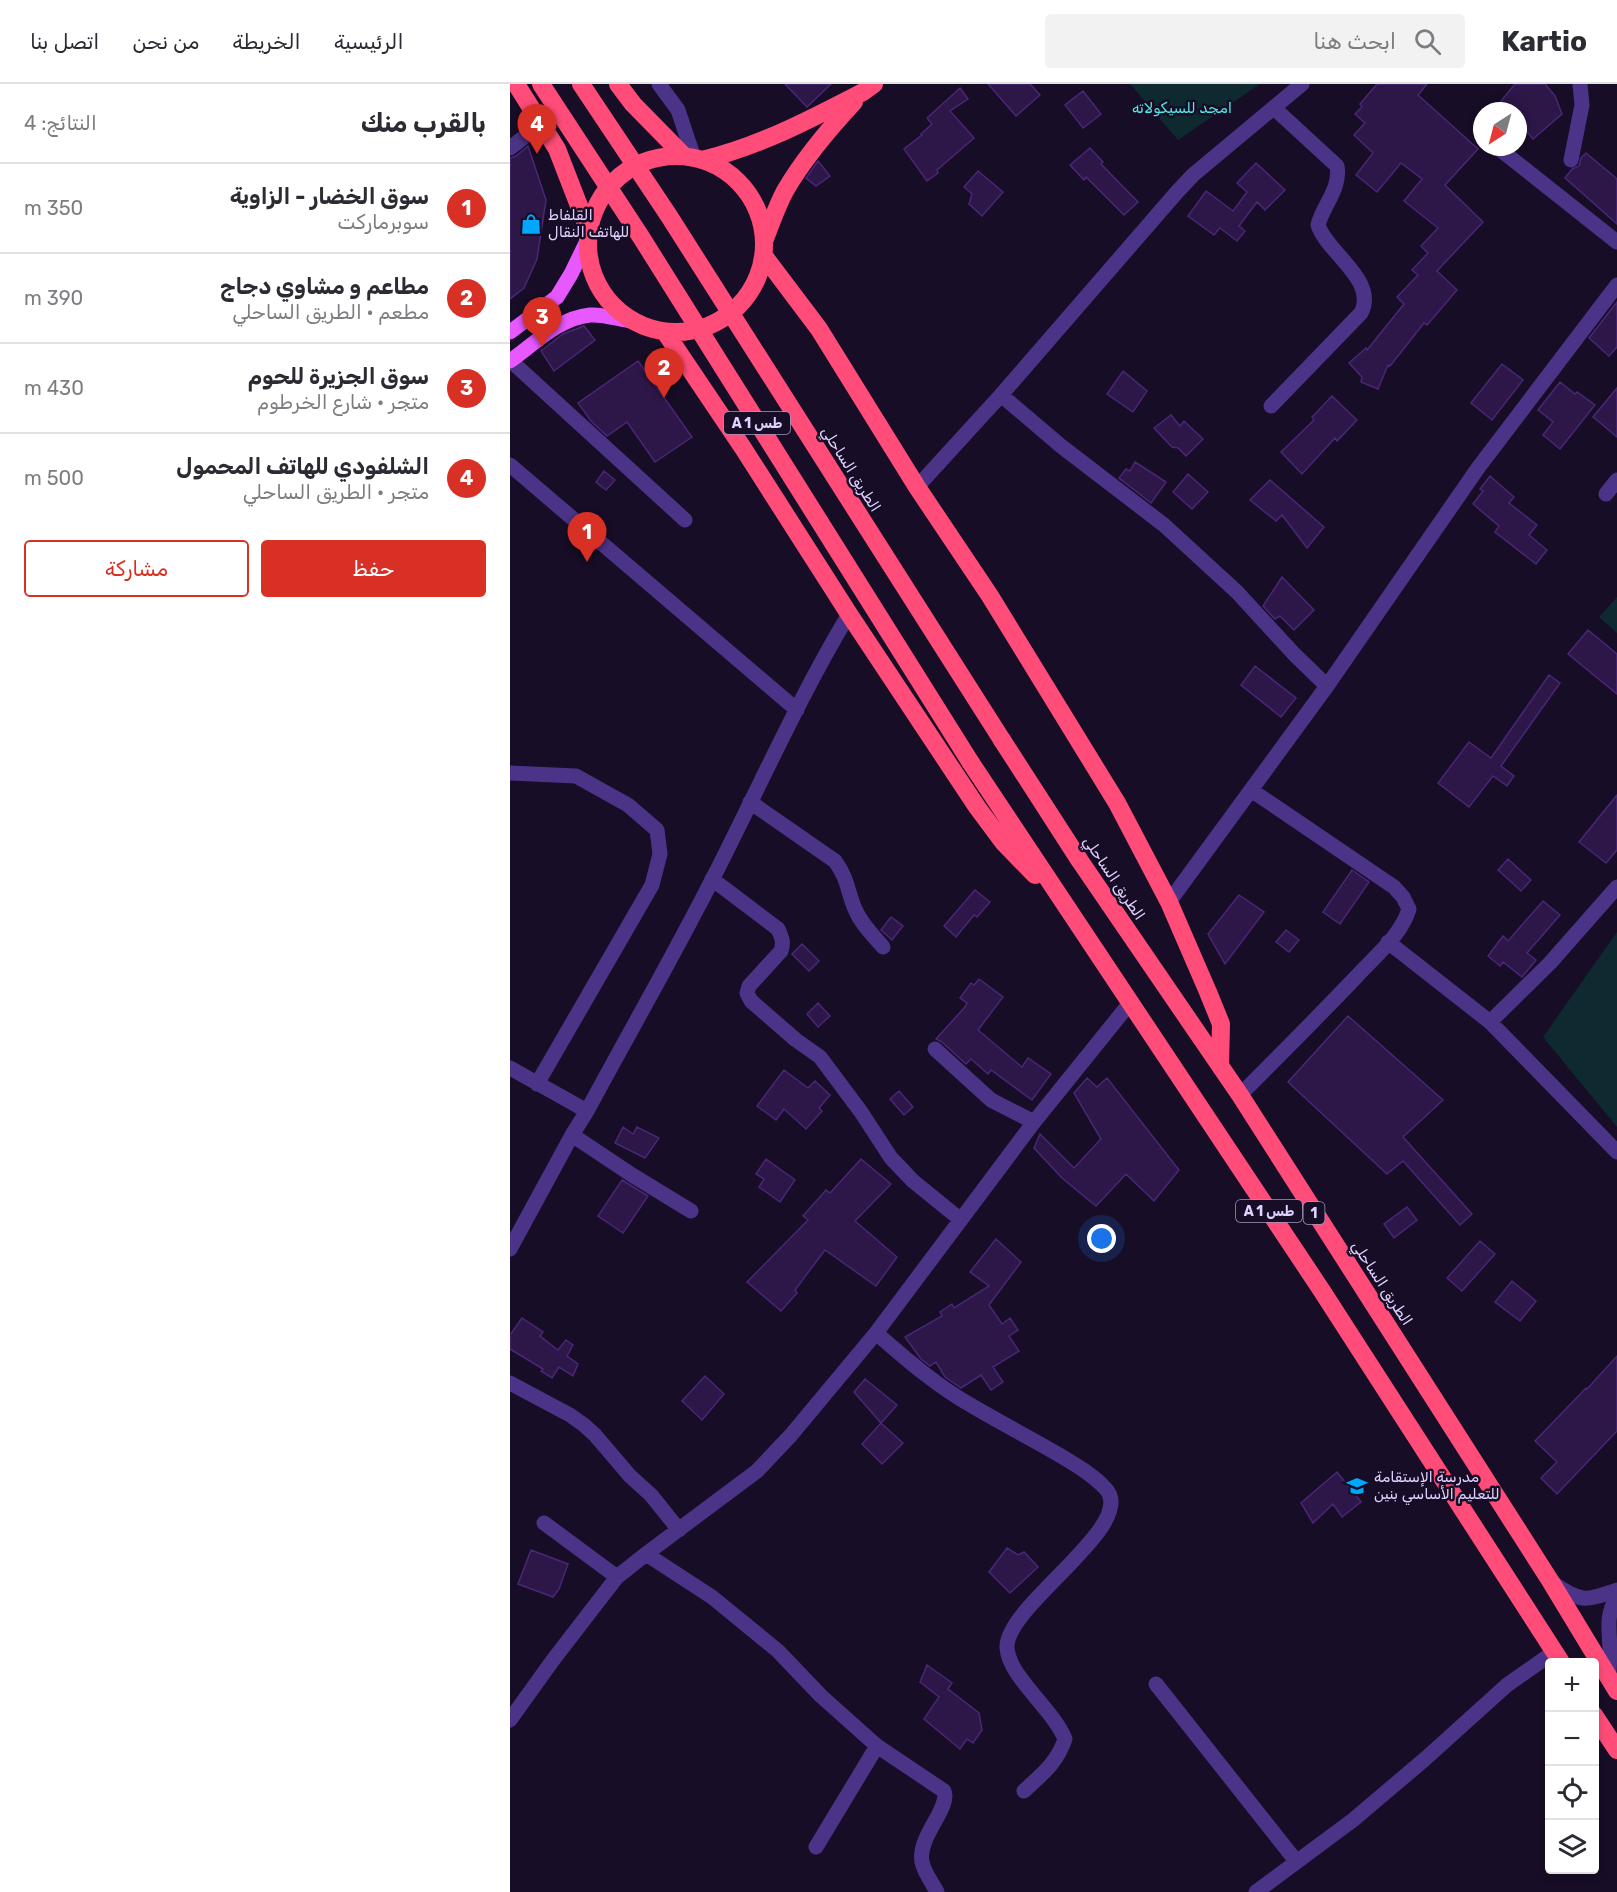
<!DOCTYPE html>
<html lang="ar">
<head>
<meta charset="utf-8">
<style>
  :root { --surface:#fff; --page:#f2f2f3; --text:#2b2b33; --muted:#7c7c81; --line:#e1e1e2; --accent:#d93025 }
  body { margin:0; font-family:Rubik,Vazirmatn,sans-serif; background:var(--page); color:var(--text); direction:rtl }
  .controls { position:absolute; right:18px; bottom:18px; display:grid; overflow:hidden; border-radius:6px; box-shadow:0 3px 9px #0003 }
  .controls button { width:54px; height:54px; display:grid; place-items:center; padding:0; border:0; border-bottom:2px solid var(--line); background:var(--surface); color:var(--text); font:30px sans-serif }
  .compass { position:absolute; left:963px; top:18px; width:54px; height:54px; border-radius:50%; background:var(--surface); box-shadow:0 3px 9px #0003; rotate:216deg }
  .you { position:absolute; left:592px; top:1155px; width:21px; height:21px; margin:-15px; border:4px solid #fff; border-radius:50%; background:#1a73e8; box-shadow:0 0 0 9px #1a73e833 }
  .badge { display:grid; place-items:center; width:39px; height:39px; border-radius:50%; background:var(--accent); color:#fff; font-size:20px; font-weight:700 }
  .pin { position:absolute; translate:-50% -50px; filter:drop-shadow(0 2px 3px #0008) }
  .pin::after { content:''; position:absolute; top:32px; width:21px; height:18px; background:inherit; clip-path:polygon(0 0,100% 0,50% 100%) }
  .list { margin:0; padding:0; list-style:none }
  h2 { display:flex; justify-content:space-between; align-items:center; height:78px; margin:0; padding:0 24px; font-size:26px }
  h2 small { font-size:20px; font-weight:400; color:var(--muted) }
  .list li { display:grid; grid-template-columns:39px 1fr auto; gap:18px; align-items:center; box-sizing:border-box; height:90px; padding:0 24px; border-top:2px solid var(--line) }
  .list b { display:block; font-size:22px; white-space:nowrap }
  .list p { margin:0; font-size:20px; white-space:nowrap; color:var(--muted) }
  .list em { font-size:20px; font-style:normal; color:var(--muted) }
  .actions { display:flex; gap:12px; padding:18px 24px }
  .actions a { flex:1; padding:14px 0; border:2px solid var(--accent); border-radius:6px; text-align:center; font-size:21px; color:var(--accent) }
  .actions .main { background:var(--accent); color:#fff }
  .icon { flex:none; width:33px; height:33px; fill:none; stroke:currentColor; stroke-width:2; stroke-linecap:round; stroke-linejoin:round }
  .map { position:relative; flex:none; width:1107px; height:1808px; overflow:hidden; direction:ltr }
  header { display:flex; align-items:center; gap:36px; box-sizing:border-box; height:84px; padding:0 30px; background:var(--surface); border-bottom:2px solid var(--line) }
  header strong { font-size:28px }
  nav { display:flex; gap:33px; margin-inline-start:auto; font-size:21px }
  .search { width:420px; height:54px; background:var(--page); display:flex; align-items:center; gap:15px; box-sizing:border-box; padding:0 21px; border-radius:6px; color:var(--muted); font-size:22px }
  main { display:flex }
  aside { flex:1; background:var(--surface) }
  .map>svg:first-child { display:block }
  .green { fill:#0f2930 }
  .building { fill:#2d1748; stroke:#492776; stroke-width:1.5 }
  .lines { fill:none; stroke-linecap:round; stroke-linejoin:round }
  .minor { stroke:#4b3488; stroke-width:15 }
  .major { stroke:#e858ff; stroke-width:15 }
  .highway { stroke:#ff4c78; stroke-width:18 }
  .highway-bridge { stroke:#ff4c78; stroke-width:18 }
  .labels { text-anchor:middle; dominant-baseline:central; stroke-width:5; stroke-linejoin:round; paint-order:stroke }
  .shield { fill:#170d26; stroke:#a496be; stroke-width:1.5 }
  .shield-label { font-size:14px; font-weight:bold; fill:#e1d1ff }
  .park-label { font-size:15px; fill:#53e9e7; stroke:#170d26 }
  .poi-label { font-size:15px; fill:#e1d1ff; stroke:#170d26; text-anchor:start }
  .street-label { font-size:15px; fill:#e1d1ff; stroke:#170d26 }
</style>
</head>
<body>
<header>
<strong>Kartio</strong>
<div class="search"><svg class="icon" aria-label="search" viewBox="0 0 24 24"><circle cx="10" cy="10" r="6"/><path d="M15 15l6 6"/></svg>ابحث هنا</div>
<nav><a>الرئيسية</a><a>الخريطة</a><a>من نحن</a><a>اتصل بنا</a></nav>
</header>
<main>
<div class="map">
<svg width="1107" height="1808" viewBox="0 0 1107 1808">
  <rect width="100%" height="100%" fill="#170d26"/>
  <path class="green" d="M 620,0 L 750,0 L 668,56 Z
    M 1107,513 L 1107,549 L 1089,533 Z
    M 1107,848 L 1107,1043 L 1033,953 Z"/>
  <path class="building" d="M 275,0 L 321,0 L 297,23 Z
    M 478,0 L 520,0 L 530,11 L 506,32 Z
    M 867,0 L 917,0 L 908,11 L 968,65 L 935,101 L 973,138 L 927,187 L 947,206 L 917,241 L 914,239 L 880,282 L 878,281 L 868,305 L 851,298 L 852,293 L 839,279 L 856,264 L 857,266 L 894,220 L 887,213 L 908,191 L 902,186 L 918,169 L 911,162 L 928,144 L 894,117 L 912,95 L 891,79 L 867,108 L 846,91 L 863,69 L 844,51 L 855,39 L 845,30 L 852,23 L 850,20 Z
    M 1005,0 L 1035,0 L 1045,12 L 1052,30 L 1023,55 L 1008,37 L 1008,27 L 999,27 L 991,17 Z
    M 450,4 L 458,15 L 440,27 L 464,54 L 427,86 L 428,89 L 417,97 L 394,65 L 412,51 L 411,50 L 422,40 L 417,34 Z
    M 573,7 L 591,30 L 573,44 L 555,21 Z
    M 18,62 L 36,116 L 27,175 L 14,204 L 0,215 L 0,74 L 6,72 Z
    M 580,64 L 593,78 L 591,80 L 628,118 L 614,131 L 576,93 L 574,96 L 560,81 Z
    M 1076,69 L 1107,95 L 1107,140 L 1055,94 L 1062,85 L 1069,82 L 1071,74 Z
    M 308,77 L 320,92 L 306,102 L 296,94 Z
    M 746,79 L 775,106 L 755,126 L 747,118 L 729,142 L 735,147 L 727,157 L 710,144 L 704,151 L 678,132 L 696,107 L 723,127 L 737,108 L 727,99 Z
    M 468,87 L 493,108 L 472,132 L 459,120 L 462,110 L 454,103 Z
    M 1107,218 L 1107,263 L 1099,272 L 1079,254 Z
    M 74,242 L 85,256 L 44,287 L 31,267 L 53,250 Z
    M 128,277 L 182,353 L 145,378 L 117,338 L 97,352 L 81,337 L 68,319 Z
    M 992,280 L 1013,296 L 982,336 L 961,319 Z
    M 613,287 L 637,307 L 623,328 L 597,310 Z
    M 1050,298 L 1065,310 L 1067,308 L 1085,321 L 1050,365 L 1033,351 L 1043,338 L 1028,326 Z
    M 1107,304 L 1107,353 L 1083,333 Z
    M 822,312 L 847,336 L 827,357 L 825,354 L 792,390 L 771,368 L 804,336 L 802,333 Z
    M 661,331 L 670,342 L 674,337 L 693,355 L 676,372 L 668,364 L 662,363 L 644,344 Z
    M 625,378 L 656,398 L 641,419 L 609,394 L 616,385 L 620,387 Z
    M 94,387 L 105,396 L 96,406 L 86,398 Z
    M 678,390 L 698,408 L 682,425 L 663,408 Z
    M 980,392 L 1004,413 L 999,419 L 1027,441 L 1019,451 L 1037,466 L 1026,480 L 985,448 L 989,442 L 963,420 L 973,407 L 970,405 Z
    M 760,396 L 814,443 L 797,464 L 772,431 L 766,437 L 740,416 Z
    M 772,493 L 804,526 L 784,546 L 770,532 L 765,535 L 763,533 L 753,522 Z
    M 1078,546 L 1107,570 L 1107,610 L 1058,570 Z
    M 745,582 L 786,614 L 771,633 L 731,601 Z
    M 1039,591 L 1050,599 L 991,682 L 1004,692 L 997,702 L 983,692 L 959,723 L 928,699 L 959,658 L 981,674 Z
    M 1107,711 L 1107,766 L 1096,779 L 1069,758 Z
    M 998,775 L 1021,796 L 1011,807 L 988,786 Z
    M 842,786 L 859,798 L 830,840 L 813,828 Z
    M 465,806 L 480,818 L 467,833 L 464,831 L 446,853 L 434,842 Z
    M 729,811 L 754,828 L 715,880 L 698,850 Z
    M 1033,817 L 1050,831 L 1017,869 L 1026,876 L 1012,893 L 993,878 L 990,882 L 978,872 L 993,852 L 998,857 Z
    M 381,833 L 393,842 L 382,856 L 371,846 Z
    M 776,846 L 789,856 L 779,868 L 766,858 Z
    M 292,860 L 309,877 L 299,887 L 282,870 Z
    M 469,895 L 493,913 L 468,946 L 512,983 L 518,974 L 541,990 L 522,1016 L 481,986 L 478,990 L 461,975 L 456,980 L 432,958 L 426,955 L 455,923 L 457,919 L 450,914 L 461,899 L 464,901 Z
    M 308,919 L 320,932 L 308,943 L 297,930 Z
    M 838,932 L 933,1016 L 893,1053 L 962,1130 L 950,1141 L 893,1077 L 877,1090 L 778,998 Z
    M 274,986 L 298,1004 L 305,997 L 320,1011 L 309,1024 L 312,1027 L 296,1045 L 274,1025 L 266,1036 L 247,1022 Z
    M 577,994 L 587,1003 L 597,994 L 669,1086 L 644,1117 L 616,1090 L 586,1122 L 552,1094 L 524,1064 L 530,1050 L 564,1084 L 591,1055 L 564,1009 Z
    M 389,1007 L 403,1023 L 394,1031 L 380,1015 Z
    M 113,1043 L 123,1050 L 127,1043 L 149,1054 L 135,1074 L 105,1059 Z
    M 256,1075 L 285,1096 L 270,1118 L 249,1103 L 254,1095 L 246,1090 Z
    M 351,1075 L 381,1100 L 345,1137 L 387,1173 L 366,1202 L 315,1166 L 285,1206 L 287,1209 L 271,1227 L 237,1198 L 298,1136 L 293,1132 L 316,1106 L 320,1109 Z
    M 112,1096 L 138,1112 L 113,1149 L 88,1132 Z
    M 897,1123 L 907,1136 L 884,1154 L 874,1140 Z
    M 486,1155 L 511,1178 L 479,1221 L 492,1240 L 500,1234 L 508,1246 L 499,1252 L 509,1267 L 483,1283 L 493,1298 L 481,1306 L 471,1291 L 451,1304 L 435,1293 L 426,1278 L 420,1282 L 411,1275 L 395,1253 L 432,1232 L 430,1228 L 442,1220 L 444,1224 L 479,1202 L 460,1188 Z
    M 970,1157 L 985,1170 L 952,1207 L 937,1194 Z
    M 1002,1197 L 1026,1217 L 1010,1237 L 985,1218 Z
    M 12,1234 L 33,1248 L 30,1252 L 48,1266 L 56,1256 L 63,1261 L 57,1272 L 68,1280 L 63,1292 L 49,1283 L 42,1294 L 31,1287 L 33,1285 L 0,1265 L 0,1251 Z
    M 1107,1272 L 1107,1347 L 1047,1410 L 1031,1394 L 1047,1378 L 1025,1357 L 1076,1304 L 1077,1305 Z
    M 195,1292 L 214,1310 L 192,1336 L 172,1317 Z
    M 355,1295 L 387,1321 L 371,1339 L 344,1308 Z
    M 371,1339 L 393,1359 L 372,1380 L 352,1360 Z
    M 827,1388 L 851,1418 L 832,1433 L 823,1420 L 803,1439 L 791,1419 Z
    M 497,1464 L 508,1471 L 514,1468 L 528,1483 L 500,1509 L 479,1488 Z
    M 21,1466 L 58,1480 L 49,1505 L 43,1513 L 8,1500 Z
    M 417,1581 L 442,1599 L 438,1605 L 469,1629 L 472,1646 L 463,1659 L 457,1655 L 450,1665 L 414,1635 L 429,1613 L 410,1598 Z"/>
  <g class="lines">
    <path class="minor" d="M 149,0 L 168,26 L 184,74
      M 987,63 L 1107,158
      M 0,64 L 32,39
      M 1061,76 L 1072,21 L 1070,0
      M 1,277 L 175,436
      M 491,311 L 551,362 L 654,441 L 727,508 L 784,570 L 817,602
      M 761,322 L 851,229 C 868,196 817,169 808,141 C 813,121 831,105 827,82 L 764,24
      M 0,381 L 287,626
      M 407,403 L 491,311 L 667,108 L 683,91 L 792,0
      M 1096,410 L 1107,396
      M 0,689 L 66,692 L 118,721 L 147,746 L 150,770 L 142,801 L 27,1000
      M 240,718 L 325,777 C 338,795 337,806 345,825 C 351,840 363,851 373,863
      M 202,795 L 268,845 C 272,854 274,858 271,867 L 239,902 L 237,909 L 241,917 L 286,956 L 310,973 L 351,1028 L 381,1074 L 403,1097 L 451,1136
      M 659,818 L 817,602 L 968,384 L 1107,201
      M 878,858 L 980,938 L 1107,1068
      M 980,938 L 1040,879 L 1107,803
      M 425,965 L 481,1016 L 524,1038
      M 0,984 L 77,1027
      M 730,1011 C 769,972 808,933 846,893 C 864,873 891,852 899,825 L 893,813 L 884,803 L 741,706
      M 62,1051 L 122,1091 L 181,1127
      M 0,1165 L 62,1051 L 77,1027 C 119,949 163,873 203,794 C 248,706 288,615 339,530
      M 366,1249 C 397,1276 428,1303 464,1323 C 493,1340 522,1355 551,1372 C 566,1381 583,1391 595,1404 C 631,1440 494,1522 497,1564 C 499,1593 543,1625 555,1655 C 547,1679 532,1690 514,1707
      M 0,1299 L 60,1331 L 74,1341 L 85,1351 L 120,1392 L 141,1411 L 169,1446
      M 34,1439 L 107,1493 L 136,1470 L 247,1387 L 281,1351 L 366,1249 L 524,1038 L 620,919
      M 136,1470 L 202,1513 L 268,1567 L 311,1612 L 367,1662 L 434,1707 C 441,1724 407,1753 412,1778 C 414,1788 422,1799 427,1808
      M 1041,1498 C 1073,1518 1071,1518 1107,1506
      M 1099,1593 C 1099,1584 1100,1574 1100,1564 C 1099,1542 1096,1532 1107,1512
      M 646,1600 L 786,1777
      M 0,1636 L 43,1576 L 107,1493
      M 306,1763 L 367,1662
      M 746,1808 L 843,1736 L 915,1675 L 997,1601 L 1044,1568"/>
    <path class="major" d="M 0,248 L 47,213 L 61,190 L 77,157
      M 0,277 C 24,260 49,234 80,231 C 93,230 108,235 121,237"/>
    <path class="highway" d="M 6,0 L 47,65 L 78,145
      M 108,0 L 123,20 L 174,72
      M78 160a88 88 0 1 1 176 0a88 88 0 1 1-176 0Z
      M 192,76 C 250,62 301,35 353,8 L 364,0
      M 255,155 C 261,139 267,122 275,107 C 294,74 318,46 344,18
      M 254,172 L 309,245 L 407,403 L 480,512 L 607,719 L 659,818 L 698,908 L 711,940 L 710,980
      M 155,248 L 233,364 L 339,530 L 467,723 L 493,758 L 525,791
      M 492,656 L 570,777 L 730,1011 L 1041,1498 L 1107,1607
      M 461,679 L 812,1207 L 1051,1578
      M 1084,1631 L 1107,1666"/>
    <path class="highway-bridge" d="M 31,0 L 131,153 L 461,679
      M 71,0 L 159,132 L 492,656"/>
  </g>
  <defs>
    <g id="shop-bare" transform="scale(1.62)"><path d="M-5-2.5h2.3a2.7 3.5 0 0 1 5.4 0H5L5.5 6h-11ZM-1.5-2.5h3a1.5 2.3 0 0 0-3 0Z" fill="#00a7fc" stroke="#170d26" stroke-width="2.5" paint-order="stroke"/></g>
    <g id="school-bare" transform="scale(1.62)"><path d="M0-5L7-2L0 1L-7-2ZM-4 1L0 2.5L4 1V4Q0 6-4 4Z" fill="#00a7fc" stroke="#170d26" stroke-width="2.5" paint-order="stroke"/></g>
  </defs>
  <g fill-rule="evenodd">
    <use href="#shop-bare" x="21" y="140"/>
    <use href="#school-bare" x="847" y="1402"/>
  </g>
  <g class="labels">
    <g class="shield">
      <rect x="214" y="328" width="66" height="22" rx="4.5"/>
      <rect x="726" y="1116" width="66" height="22" rx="4.5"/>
      <rect x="793.5" y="1118" width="21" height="22" rx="4.5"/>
    </g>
    <g class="shield-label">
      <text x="247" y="339">A 1 طس</text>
      <text x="759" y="1127">A 1 طس</text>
      <text x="804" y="1129">1</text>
    </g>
    <g class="park-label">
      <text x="672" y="24">امجد للسيكولاته</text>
    </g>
    <g class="poi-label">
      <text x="38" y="131">القلفاط<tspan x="38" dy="17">للهاتف النقال</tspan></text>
      <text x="864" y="1393">مدرسة اﻹستقامة<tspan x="864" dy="17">للتعليم اﻷساسي بنين</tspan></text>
    </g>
    <g class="street-label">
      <text transform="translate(341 385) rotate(58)">الطريق الساحلي</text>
      <text transform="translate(604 794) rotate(56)">الطريق الساحلي</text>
      <text transform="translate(872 1199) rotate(57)">الطريق الساحلي</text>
    </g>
  </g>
</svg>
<div class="controls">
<button>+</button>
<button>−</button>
<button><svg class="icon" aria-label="locate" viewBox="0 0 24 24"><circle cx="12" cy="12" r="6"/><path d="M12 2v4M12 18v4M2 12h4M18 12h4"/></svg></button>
<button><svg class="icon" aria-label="layers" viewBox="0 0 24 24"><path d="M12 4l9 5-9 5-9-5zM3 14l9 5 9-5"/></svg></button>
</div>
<svg class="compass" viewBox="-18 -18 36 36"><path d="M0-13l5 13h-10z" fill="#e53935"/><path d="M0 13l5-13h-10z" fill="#7c7c81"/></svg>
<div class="you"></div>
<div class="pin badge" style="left:77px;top:478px">1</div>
<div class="pin badge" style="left:154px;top:314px">2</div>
<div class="pin badge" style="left:32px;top:263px">3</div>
<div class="pin badge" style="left:27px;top:70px">4</div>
</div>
<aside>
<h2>بالقرب منك<small>النتائج: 4</small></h2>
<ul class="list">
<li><span class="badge">1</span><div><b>سوق الخضار - الزاوية</b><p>سوبرماركت</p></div><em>350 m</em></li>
<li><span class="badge">2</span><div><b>مطاعم و مشاوي دجاج</b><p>مطعم · الطريق الساحلي</p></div><em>390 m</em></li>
<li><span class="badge">3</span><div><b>سوق الجزيرة للحوم</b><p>متجر · شارع الخرطوم</p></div><em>430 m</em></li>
<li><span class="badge">4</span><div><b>الشلفودي للهاتف المحمول</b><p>متجر · الطريق الساحلي</p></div><em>500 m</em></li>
</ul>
<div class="actions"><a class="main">حفظ</a><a>مشاركة</a></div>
</aside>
</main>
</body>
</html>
